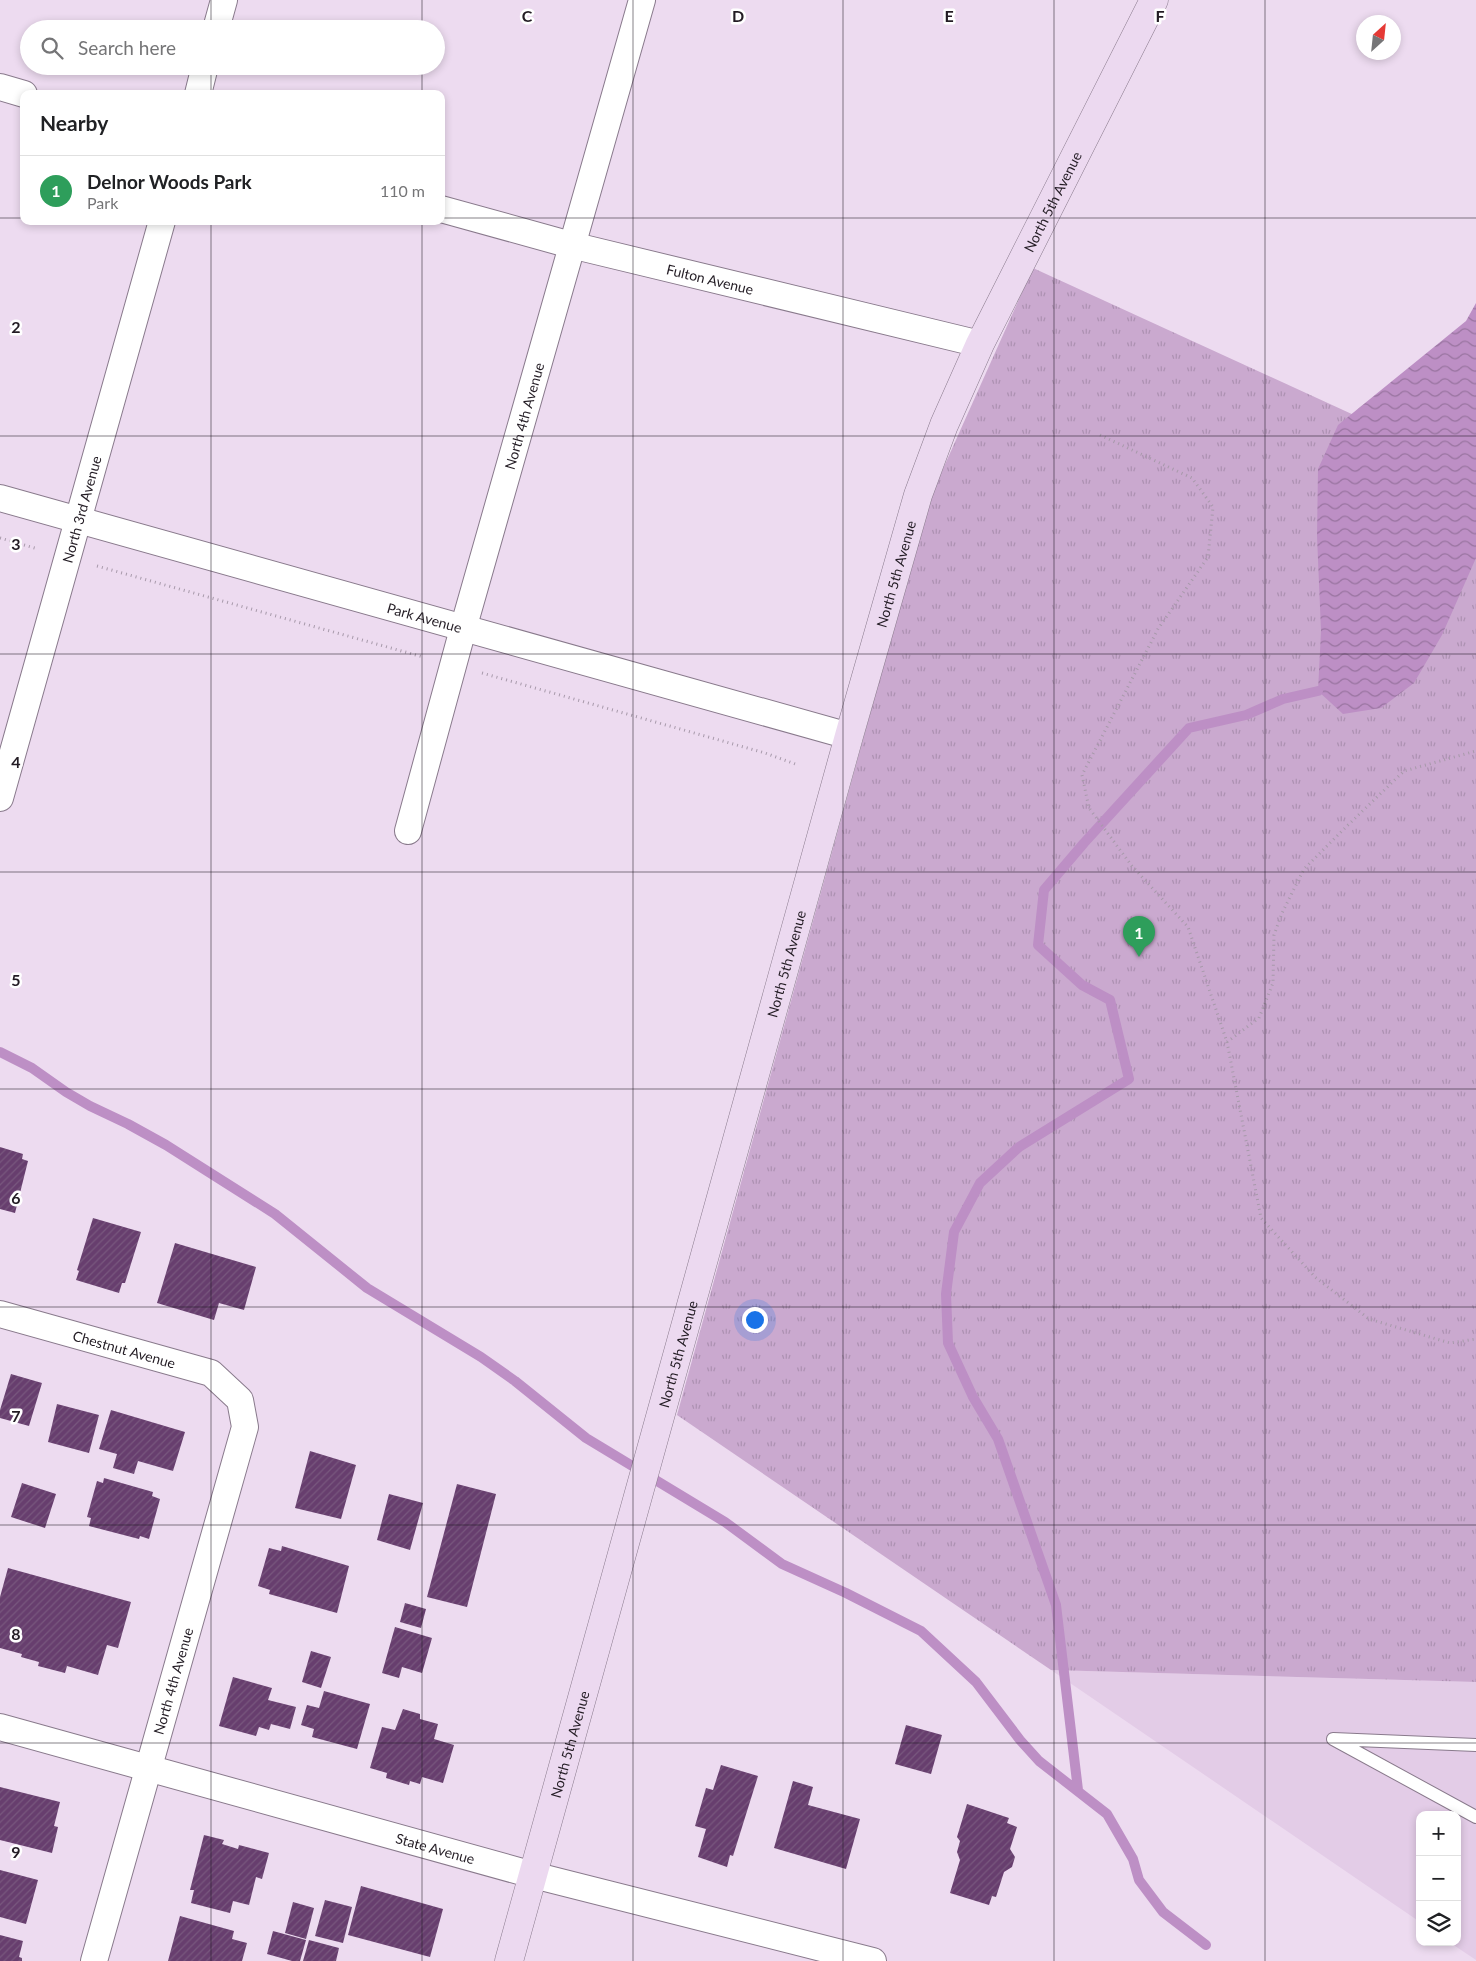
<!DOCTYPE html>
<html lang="en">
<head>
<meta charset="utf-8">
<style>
  :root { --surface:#fff; --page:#f6f6f6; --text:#202124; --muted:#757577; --line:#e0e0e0; --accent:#2d6c5a }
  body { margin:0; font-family:Lato,sans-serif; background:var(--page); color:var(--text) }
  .controls { position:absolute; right:15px; bottom:15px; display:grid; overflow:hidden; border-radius:10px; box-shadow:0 2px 8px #0003 }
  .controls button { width:45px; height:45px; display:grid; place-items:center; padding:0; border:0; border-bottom:1px solid var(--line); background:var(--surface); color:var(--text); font:25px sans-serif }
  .compass { position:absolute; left:1356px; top:15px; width:45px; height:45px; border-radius:50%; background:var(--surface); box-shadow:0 2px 8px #0003; rotate:27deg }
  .you { position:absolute; left:754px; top:1319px; width:18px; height:18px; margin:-12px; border:4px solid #fff; border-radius:50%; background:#1a73e8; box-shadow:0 0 0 8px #1a73e833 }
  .badge { display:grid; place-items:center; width:32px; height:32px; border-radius:50%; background:var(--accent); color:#fff; font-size:16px; font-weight:700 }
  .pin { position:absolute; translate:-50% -41px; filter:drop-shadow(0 1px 2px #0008) }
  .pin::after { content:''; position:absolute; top:26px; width:18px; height:15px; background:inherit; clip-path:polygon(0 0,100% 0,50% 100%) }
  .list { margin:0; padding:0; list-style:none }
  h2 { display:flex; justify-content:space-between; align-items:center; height:65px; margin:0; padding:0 20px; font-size:21px }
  h2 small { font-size:16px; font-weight:400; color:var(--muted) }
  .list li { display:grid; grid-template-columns:32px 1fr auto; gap:15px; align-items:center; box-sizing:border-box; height:70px; padding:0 20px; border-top:1px solid var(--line) }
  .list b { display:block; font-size:19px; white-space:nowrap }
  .list p { margin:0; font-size:16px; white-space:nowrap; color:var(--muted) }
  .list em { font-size:16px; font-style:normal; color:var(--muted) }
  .icon { flex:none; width:28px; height:28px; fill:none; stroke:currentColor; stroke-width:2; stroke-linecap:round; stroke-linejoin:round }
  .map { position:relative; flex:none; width:1476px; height:1961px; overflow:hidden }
  .search { position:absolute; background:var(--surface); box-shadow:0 2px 8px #0003; left:20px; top:20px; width:425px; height:55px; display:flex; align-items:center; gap:12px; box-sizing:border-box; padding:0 18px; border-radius:28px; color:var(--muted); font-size:19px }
  .panel { position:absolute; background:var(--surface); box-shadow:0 2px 8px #0003; left:20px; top:90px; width:425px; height:135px; border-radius:10px }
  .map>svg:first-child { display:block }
  .built { fill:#e3cce7 }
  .park { fill:url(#park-tufts) }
  .water { fill:url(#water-waves) }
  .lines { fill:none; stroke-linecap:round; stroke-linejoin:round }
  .stream { stroke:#bd8fc5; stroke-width:10 }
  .building { fill:url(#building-hatch) }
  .service-casing { stroke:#897a8c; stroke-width:14 }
  .minor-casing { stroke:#897a8c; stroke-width:28 }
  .secondary-casing { stroke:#897a8c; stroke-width:29 }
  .path { stroke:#a799aa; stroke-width:3; stroke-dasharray:1 4; stroke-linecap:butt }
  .service { stroke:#fff; stroke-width:12 }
  .minor { stroke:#fff; stroke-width:26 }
  .secondary { stroke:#ecd9f0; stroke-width:28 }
  .grid { fill:none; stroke:#231c24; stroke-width:1; stroke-opacity:0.55 }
  .labels { text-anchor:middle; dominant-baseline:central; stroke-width:5; stroke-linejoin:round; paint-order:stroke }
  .street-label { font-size:14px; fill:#231c24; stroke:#fff }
  .grid-label { font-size:16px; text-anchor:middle; font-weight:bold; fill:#231c24; stroke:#fff; stroke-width:5; stroke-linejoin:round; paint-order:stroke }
</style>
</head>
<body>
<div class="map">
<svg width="1476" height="1961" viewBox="0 0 1476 1961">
  <defs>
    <pattern id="park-tufts" width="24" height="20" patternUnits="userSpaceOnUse" patternTransform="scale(1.25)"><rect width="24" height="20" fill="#caa9cf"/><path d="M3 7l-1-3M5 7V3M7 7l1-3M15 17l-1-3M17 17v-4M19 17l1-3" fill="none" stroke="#ad91b2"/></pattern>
    <pattern id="water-waves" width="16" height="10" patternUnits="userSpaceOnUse" patternTransform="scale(1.25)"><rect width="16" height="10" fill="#bd8fc5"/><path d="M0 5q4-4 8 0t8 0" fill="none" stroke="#9974a0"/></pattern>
    <pattern id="building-hatch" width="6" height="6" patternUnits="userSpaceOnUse" patternTransform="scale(1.25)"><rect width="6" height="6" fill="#673e6e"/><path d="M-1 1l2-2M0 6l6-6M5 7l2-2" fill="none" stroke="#78577e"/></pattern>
  </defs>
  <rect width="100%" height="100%" fill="#eddbf0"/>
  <path class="built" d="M 1051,1670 L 1476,1682 L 1476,1960 L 1449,1942 L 1457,1942 L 1457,1815 L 1420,1815 L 1420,1922 Z"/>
  <path class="park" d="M 1033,268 L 1476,471 L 1476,1682 L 1051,1670 L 677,1415 L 929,500 Z"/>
  <path class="water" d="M 1476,303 L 1476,558 L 1442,635 L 1414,683 L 1381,708 L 1343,714 L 1318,691 L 1321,631 L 1317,536 L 1318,469 L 1338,425 L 1466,321 Z"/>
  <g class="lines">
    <path class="stream" d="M 0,1052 L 32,1068 L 66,1092 L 90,1106 L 128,1124 L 166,1145 L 275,1214 L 367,1288 L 481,1357 L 515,1381 L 586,1438 L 725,1522 L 782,1564 L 846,1593 L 921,1631 L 976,1682 L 1020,1740 L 1039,1761 L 1107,1814 L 1133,1859 L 1139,1880 L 1163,1912 L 1206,1945
      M 1078,1790 L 1056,1605 L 998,1439 L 973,1397 L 948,1343 L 946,1294 L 954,1232 L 980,1183 L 1019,1147 L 1129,1079 L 1110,1000 L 1082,985 L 1038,945 L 1044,890 L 1084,843 L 1189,728 L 1246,715 L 1283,699 L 1318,691"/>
  </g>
  <path class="building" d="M 0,1147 L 23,1154 L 22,1159 L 28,1161 L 15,1213 L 0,1209 Z
    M 93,1218 L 141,1232 L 125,1283 L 122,1283 L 119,1293 L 76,1280 L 79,1271 L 77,1270 Z
    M 175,1243 L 256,1267 L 244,1310 L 219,1303 L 214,1320 L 157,1303 Z
    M 11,1374 L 42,1383 L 29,1426 L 0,1418 L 0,1410 Z
    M 57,1404 L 99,1415 L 89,1453 L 48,1442 Z
    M 111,1410 L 185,1432 L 173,1471 L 138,1461 L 134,1474 L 113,1468 L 117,1454 L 99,1449 Z
    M 310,1451 L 356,1465 L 341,1519 L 295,1508 Z
    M 104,1478 L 153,1492 L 152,1496 L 160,1499 L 149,1539 L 140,1536 L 139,1539 L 89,1526 L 91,1518 L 87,1517 L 97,1481 L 103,1483 Z
    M 22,1483 L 56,1494 L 45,1528 L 11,1517 Z
    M 457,1484 L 496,1494 L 467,1607 L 427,1597 Z
    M 389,1494 L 423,1503 L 410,1550 L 377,1540 Z
    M 282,1546 L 349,1566 L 337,1613 L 269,1594 L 270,1590 L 258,1586 L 269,1548 L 281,1551 Z
    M 8,1568 L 131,1602 L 118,1648 L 107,1645 L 98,1675 L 67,1666 L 65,1673 L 38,1666 L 39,1662 L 21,1657 L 22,1654 L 0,1648 L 0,1597 Z
    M 405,1603 L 426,1609 L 421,1628 L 400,1622 Z
    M 395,1627 L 432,1638 L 422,1673 L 402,1667 L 399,1678 L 382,1673 Z
    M 311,1651 L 331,1657 L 321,1688 L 302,1682 Z
    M 233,1677 L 272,1688 L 268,1700 L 296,1707 L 290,1729 L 271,1724 L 269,1730 L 259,1727 L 256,1736 L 219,1726 Z
    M 324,1691 L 370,1704 L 357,1749 L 312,1737 L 314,1729 L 301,1725 L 307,1705 L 319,1708 Z
    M 403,1709 L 420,1714 L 420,1719 L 438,1724 L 434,1739 L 454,1745 L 443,1783 L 422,1777 L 420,1784 L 410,1781 L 409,1785 L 386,1778 L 387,1773 L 370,1768 L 382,1727 L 395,1730 Z
    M 906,1725 L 942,1735 L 931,1774 L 895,1764 Z
    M 721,1765 L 758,1776 L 733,1856 L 730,1855 L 727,1867 L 698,1857 L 706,1829 L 695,1826 L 706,1788 L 713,1790 Z
    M 793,1781 L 813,1787 L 808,1805 L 860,1819 L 846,1869 L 774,1848 Z
    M 0,1787 L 60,1802 L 54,1826 L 58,1827 L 52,1853 L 0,1840 Z
    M 967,1804 L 1009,1818 L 1007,1823 L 1017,1827 L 1010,1849 L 1015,1857 L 1012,1867 L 1004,1872 L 996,1897 L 992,1896 L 989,1905 L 950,1893 L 960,1860 L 957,1852 L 960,1841 L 957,1837 Z
    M 204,1835 L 224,1840 L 222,1844 L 238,1849 L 239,1845 L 269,1853 L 262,1879 L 256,1877 L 249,1905 L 233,1901 L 230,1913 L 191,1903 L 194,1890 L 190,1890 Z
    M 0,1870 L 38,1880 L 26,1924 L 0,1917 Z
    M 361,1886 L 443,1909 L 430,1957 L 348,1935 Z
    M 325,1900 L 352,1907 L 343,1943 L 315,1936 Z
    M 293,1902 L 314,1908 L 306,1939 L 285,1933 Z
    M 180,1916 L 234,1931 L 232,1939 L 247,1943 L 242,1961 L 168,1961 Z
    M 273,1931 L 306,1940 L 300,1961 L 292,1961 L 267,1954 Z
    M 0,1935 L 23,1941 L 19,1957 L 22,1958 L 22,1961 L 0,1961 Z
    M 309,1940 L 339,1948 L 336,1961 L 303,1961 Z"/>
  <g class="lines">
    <g class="service-casing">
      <path id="service" d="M 1476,1745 L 1333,1739 L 1476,1817"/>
    </g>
    <g class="minor-casing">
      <g id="minor">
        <path d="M 216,29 L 224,0"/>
        <path d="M 0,87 L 24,94"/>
        <path d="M 198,94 L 205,66"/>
        <path id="s1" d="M 441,209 L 571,245 L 980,344"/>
        <path id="s2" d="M 0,498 L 849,736"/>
        <path id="s3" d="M 0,798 L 162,221"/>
        <path id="s4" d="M 408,831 L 463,629 L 642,0"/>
        <path id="s5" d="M 0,1314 L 211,1373 L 240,1400 L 245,1427 L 94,1961"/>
        <path id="s6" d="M 0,1727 L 533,1875 L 873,1961"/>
      </g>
    </g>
    <g class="secondary-casing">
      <g id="secondary">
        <path id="s7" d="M 509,1961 L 849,736 L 918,495 L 944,425 L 980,344 L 1154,0"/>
      </g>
    </g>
    <path class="path" d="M 1100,435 L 1192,478 L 1213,507 L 1208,557 L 1158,629 L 1082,775 L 1089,808 L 1132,866 L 1188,927 L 1227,1042 L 1261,1218 L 1315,1277 L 1369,1319 L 1450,1343 L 1476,1339
      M 0,538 L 38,549
      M 97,566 L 423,657
      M 482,673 L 765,753 L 798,765
      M 1227,1042 L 1259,1018 L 1273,983 L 1274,935 L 1282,913 L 1304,869 L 1347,826 L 1404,771 L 1476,751"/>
    <use href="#service" class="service"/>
    <use href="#minor" class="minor"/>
    <use href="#secondary" class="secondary"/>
  </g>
  <path class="grid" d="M 211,0 L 211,29M 422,0 L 422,29M 633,0 L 633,1961M 843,0 L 843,1961M 1054,0 L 1054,1961M 1265,0 L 1265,1961M 211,66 L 211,94M 422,66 L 422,94M 0,218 L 24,218M 441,218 L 1476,218M 211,221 L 211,1961M 422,221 L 422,1961M 0,436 L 1476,436M 0,654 L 1476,654M 0,872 L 1476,872M 0,1089 L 1476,1089M 0,1307 L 1476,1307M 0,1525 L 1476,1525M 0,1743 L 1476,1743"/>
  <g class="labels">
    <g class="street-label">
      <text stroke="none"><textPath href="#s7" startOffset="1845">North 5th Avenue</textPath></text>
      <text stroke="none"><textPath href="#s1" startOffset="278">Fulton Avenue</textPath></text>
      <text stroke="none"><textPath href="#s4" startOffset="431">North 4th Avenue</textPath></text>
      <text stroke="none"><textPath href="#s3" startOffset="300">North 3rd Avenue</textPath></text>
      <text stroke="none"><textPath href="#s7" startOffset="1440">North 5th Avenue</textPath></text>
      <text stroke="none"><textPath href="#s2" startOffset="441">Park Avenue</textPath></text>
      <text stroke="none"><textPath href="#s7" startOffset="1035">North 5th Avenue</textPath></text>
      <text stroke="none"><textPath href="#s5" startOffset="129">Chestnut Avenue</textPath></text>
      <text stroke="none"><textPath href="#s7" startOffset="630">North 5th Avenue</textPath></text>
      <text transform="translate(173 1681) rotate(-74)">North 4th Avenue</text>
      <text stroke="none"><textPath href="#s7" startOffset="225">North 5th Avenue</textPath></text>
      <text stroke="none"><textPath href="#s6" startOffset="452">State Avenue</textPath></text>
    </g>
  </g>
  <g class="grid-label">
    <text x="527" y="22">C</text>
    <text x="738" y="22">D</text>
    <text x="949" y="22">E</text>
    <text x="1160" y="22">F</text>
    <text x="16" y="333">2</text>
    <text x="16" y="550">3</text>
    <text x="16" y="768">4</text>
    <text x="16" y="986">5</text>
    <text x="16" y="1204">6</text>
    <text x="16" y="1422">7</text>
    <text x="16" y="1640">8</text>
    <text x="16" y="1858">9</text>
  </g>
</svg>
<div class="controls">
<button>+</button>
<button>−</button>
<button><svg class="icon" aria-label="layers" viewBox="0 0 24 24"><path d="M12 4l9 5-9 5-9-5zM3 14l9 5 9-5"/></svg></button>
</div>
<svg class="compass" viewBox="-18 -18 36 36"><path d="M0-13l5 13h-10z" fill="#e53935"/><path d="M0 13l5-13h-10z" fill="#757577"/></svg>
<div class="you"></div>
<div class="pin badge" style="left:1139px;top:957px;background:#2e9e5b">1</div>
<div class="search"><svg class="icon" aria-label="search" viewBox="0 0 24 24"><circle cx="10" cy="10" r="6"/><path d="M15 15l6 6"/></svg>Search here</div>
<section class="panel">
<h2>Nearby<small></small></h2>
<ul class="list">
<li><span class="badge" style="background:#2e9e5b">1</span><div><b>Delnor Woods Park</b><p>Park</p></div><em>110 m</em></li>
</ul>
</section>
</div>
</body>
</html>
